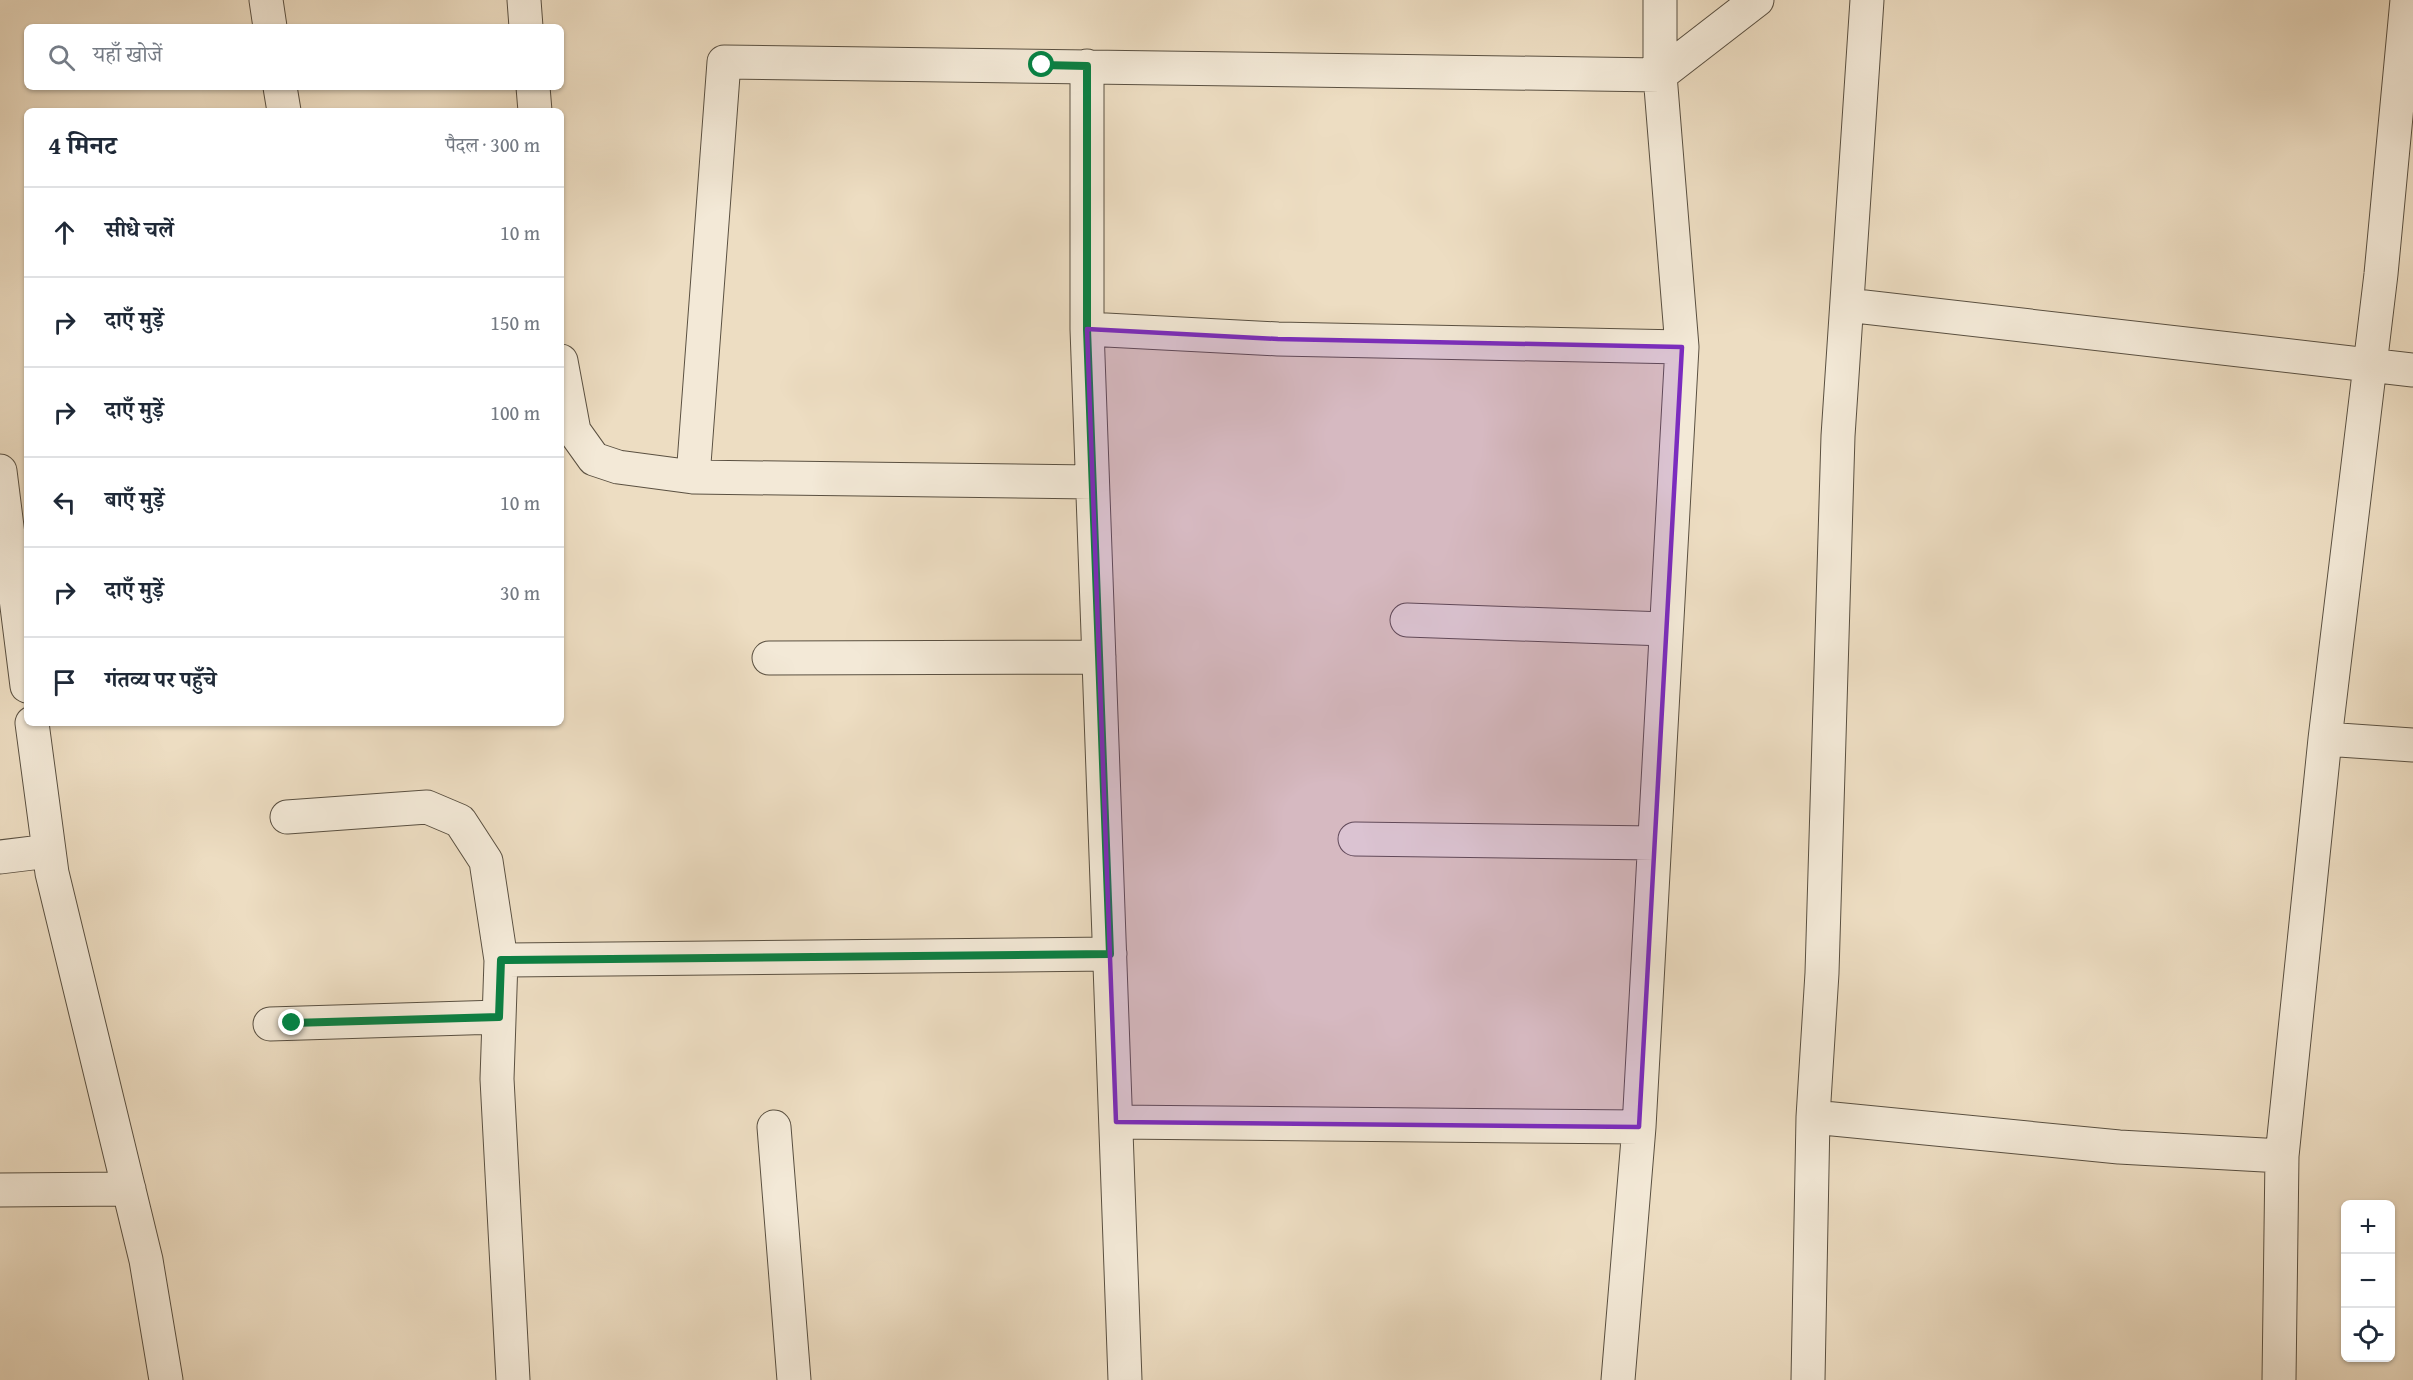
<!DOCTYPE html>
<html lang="hi">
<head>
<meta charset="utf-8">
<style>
  :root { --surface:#fff; --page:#f2f2f3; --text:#1f2937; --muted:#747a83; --line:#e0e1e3 }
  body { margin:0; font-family:"Gentium Book Plus","Noto Serif Devanagari",serif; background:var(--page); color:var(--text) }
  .controls { position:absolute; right:18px; bottom:18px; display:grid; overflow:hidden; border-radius:9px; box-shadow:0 2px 4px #0004 }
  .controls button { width:54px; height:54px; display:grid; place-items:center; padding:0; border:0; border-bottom:2px solid var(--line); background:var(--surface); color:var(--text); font:30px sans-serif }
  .stop { position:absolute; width:18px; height:18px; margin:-14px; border:4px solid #0b8043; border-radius:50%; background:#fff }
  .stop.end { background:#0b8043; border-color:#fff; box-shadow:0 2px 6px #0008 }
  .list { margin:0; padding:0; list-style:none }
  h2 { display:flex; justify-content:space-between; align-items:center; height:78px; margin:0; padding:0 24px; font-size:26px }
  h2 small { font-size:20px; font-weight:400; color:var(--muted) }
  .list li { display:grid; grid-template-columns:39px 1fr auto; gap:18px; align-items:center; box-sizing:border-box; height:90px; padding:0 24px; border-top:2px solid var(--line) }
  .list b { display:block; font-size:22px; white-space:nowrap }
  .list em { font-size:20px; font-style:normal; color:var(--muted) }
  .icon { flex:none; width:33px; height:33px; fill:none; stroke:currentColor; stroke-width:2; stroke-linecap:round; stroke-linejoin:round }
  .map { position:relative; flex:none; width:2413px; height:1380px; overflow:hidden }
  .search { position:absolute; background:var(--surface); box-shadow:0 2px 4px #0004; left:24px; top:24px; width:540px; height:66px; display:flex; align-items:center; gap:15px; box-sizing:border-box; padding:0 21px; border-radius:9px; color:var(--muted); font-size:22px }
  .panel { position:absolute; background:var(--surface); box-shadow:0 2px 4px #0004; left:24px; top:108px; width:540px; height:618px; border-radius:9px }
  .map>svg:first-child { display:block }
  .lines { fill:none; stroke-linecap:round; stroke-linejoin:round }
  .street-casing { stroke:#5a5041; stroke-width:35 }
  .street { stroke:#f3e9d7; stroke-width:33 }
  .route { stroke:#0b8043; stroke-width:8 }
  .marked { fill:#7b2cbf; fill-opacity:0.2; stroke:#7b2cbf; stroke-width:4.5; stroke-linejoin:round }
</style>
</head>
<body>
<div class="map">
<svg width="2413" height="1380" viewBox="0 0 2413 1380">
  <rect width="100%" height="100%" fill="#edddc2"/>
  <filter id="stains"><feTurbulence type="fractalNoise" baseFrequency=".00333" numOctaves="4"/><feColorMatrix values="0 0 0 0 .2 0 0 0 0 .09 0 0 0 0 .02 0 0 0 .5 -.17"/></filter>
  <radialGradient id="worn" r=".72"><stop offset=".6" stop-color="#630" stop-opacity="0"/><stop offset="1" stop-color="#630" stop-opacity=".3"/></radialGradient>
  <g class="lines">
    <g class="street-casing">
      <path id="street" d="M 266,0 L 270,27
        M 524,0 L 526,27
        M 1087,66 L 1087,329 L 1125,1380
        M 280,87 L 284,111
        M 533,87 L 535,111
        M 1847,305 L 2413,370
        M 1087,329 L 1278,339 L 1682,347
        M 561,361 L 574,431 L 594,459 L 618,467 L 693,477 L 1092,482
        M 0,471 L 27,686
        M 693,477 L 724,62 L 1660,75 L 1757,0
        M 1407,620 L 1665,629
        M 769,658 L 1099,657
        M 32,723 L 52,873 L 146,1260 L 166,1380
        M 2325,739 L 2413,745
        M 287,817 L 427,807 L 460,821 L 486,861 L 501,960 L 497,1079 L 513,1380
        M 1355,839 L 1654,843
        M 0,857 L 49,851
        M 501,960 L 1110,954
        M 270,1024 L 499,1017
        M 1813,1117 L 2119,1147 L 2282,1156
        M 1116,1122 L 1639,1127
        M 774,1127 L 794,1380
        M 0,1190 L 129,1189
        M 1618,1380 L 1639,1127 L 1682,347 L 1660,75 L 1660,0
        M 1808,1380 L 1813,1117 L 1822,973 L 1838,436 L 1867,0
        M 2279,1380 L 2282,1156 L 2325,739 L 2381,274 L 2407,0"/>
    </g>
    <use href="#street" class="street"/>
  </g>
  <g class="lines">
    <path class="route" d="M 292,1023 L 499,1017 L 501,960 L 1110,954 L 1087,329 L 1087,66 L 1042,65"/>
  </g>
  <path class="marked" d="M 1087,329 L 1278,339 L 1682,347 L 1639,1127 L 1116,1122 Z"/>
  <rect width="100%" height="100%" filter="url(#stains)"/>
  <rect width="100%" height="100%" fill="url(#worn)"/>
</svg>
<div class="controls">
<button>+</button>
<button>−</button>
<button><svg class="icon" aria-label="locate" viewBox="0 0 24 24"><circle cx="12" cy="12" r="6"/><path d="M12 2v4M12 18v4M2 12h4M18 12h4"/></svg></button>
</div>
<div class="stop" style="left:1042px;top:65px"></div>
<div class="stop end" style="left:292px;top:1023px"></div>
<div class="search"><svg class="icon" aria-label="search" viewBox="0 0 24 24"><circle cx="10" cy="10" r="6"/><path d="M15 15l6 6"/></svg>यहाँ खोजें</div>
<section class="panel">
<h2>4 मिनट<small>पैदल · 300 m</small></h2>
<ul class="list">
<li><svg class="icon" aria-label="ahead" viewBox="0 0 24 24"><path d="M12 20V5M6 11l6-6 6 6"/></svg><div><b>सीधे चलें</b></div><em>10 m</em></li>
<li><svg class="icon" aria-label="right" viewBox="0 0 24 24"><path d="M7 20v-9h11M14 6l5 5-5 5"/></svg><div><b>दाएँ मुड़ें</b></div><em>150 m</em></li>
<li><svg class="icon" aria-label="right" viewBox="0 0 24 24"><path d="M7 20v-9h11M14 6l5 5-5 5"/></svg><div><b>दाएँ मुड़ें</b></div><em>100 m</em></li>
<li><svg class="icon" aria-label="left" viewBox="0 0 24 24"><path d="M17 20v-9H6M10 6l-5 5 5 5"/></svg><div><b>बाएँ मुड़ें</b></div><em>10 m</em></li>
<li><svg class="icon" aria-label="right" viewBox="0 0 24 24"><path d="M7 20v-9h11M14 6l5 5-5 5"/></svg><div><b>दाएँ मुड़ें</b></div><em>30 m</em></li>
<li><svg class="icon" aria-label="arrive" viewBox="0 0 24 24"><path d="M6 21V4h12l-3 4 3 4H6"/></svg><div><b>गंतव्य पर पहुँचे</b></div></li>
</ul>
</section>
</div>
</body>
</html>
